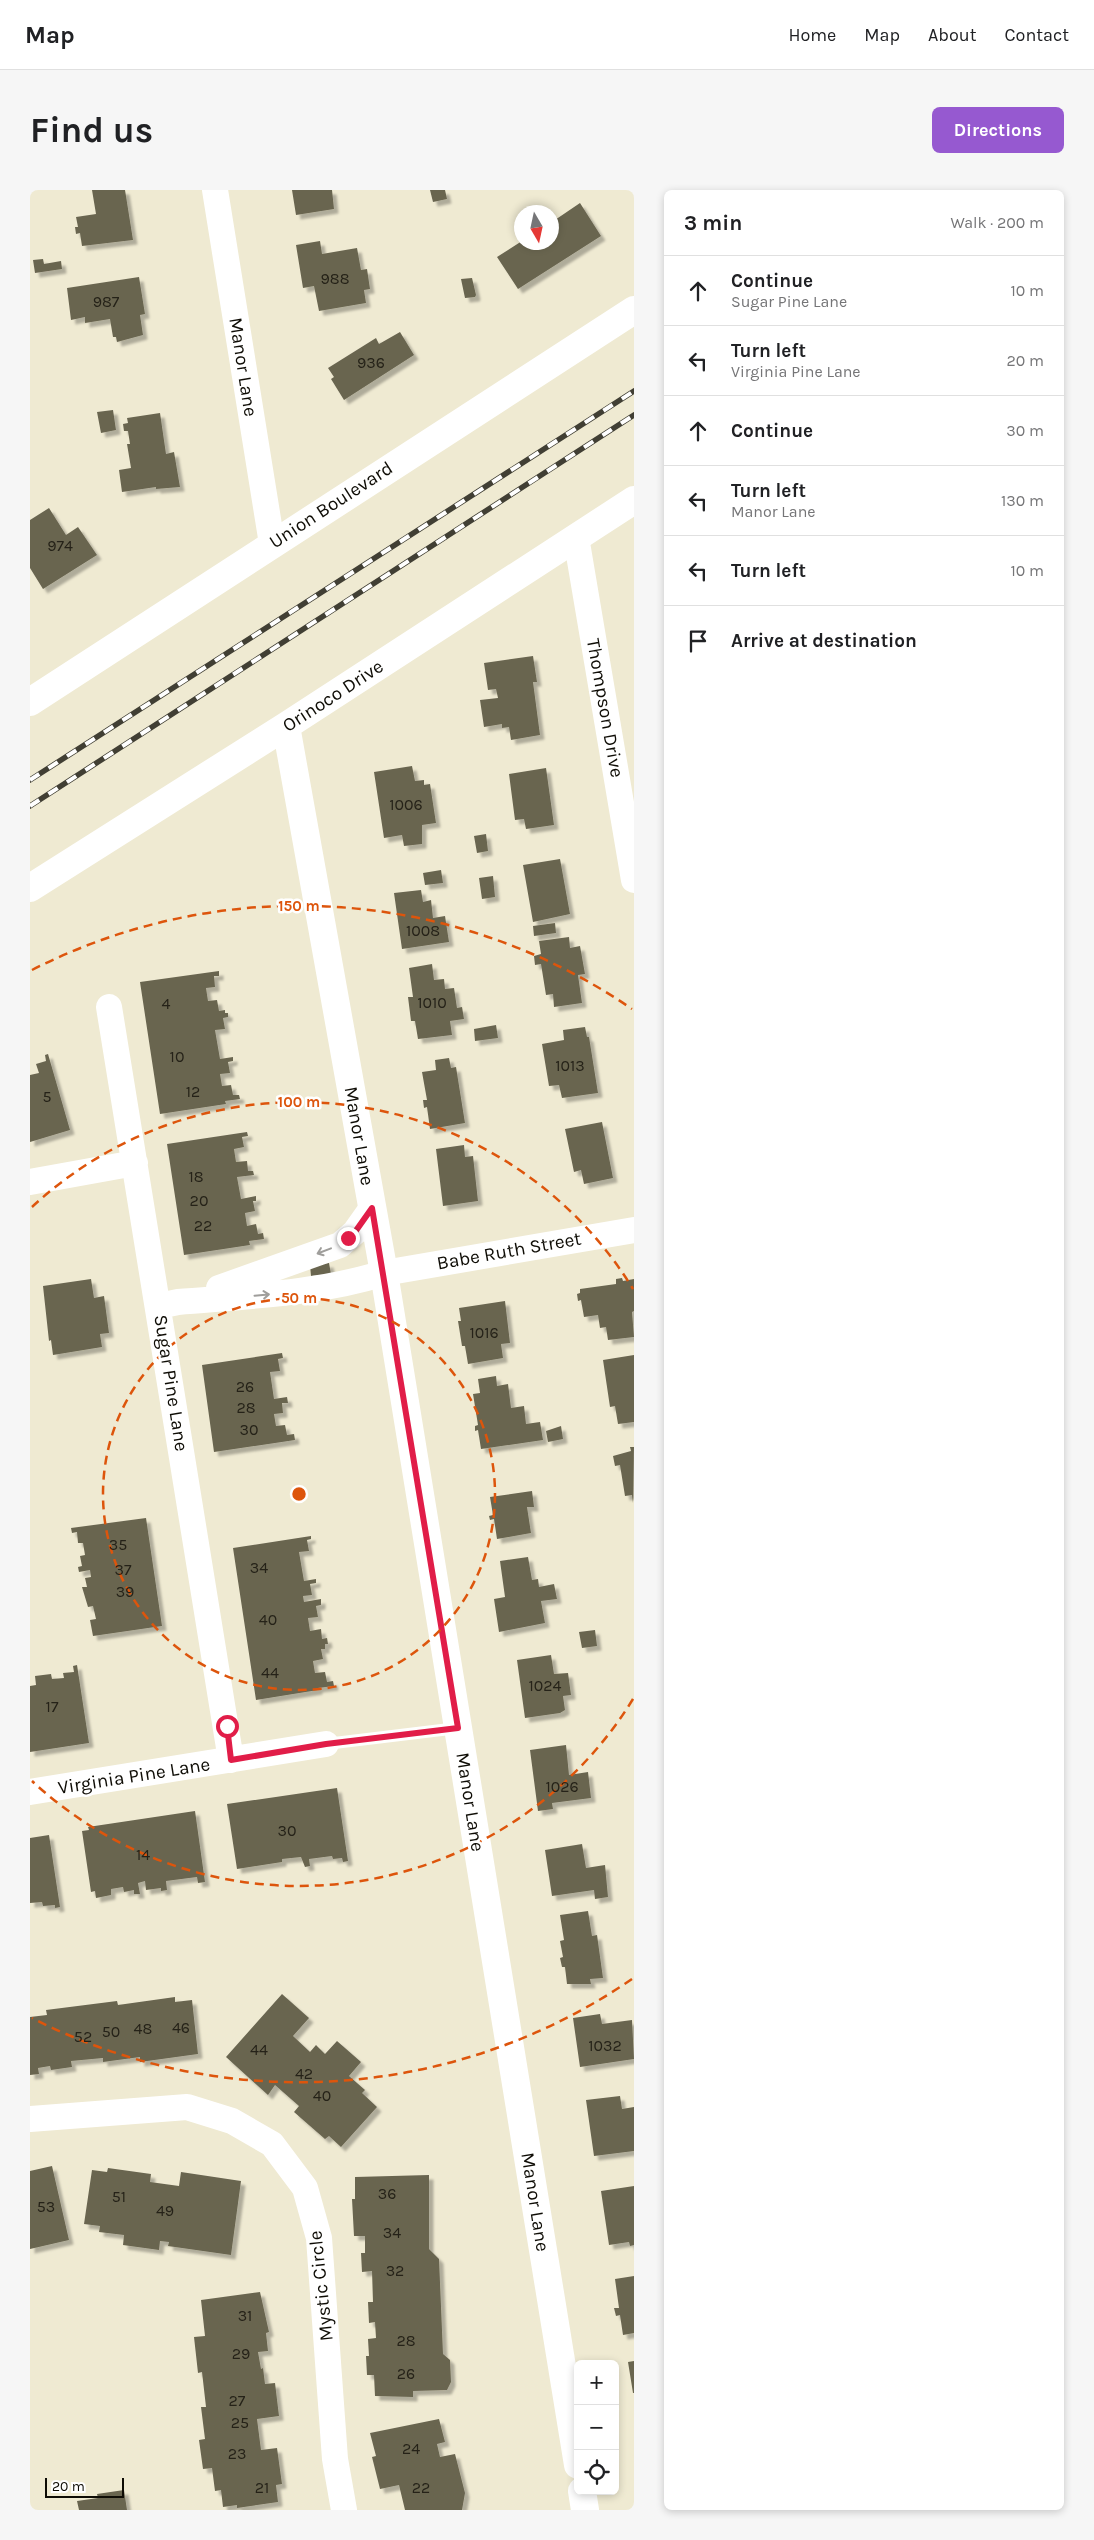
<!DOCTYPE html>
<html lang="en">
<head>
<meta charset="utf-8">
<style>
  :root { --surface:#fff; --page:#f6f6f6; --text:#202124; --muted:#757577; --line:#e0e0e0; --accent:#9659d0 }
  body { margin:0; font-family:Karla,sans-serif; background:var(--page); color:var(--text) }
  .controls { position:absolute; right:15px; bottom:15px; display:grid; overflow:hidden; border-radius:8px; box-shadow:0 2px 8px #0003 }
  .controls button { width:45px; height:45px; display:grid; place-items:center; padding:0; border:0; border-bottom:1px solid var(--line); background:var(--surface); color:var(--text); font:25px sans-serif }
  .compass { position:absolute; left:484px; top:15px; width:45px; height:45px; border-radius:50%; background:var(--surface); box-shadow:0 2px 8px #0003; rotate:171deg }
  .scale { position:absolute; left:15px; bottom:12px; width:79px; box-sizing:border-box; padding-left:5px; border:2px solid #0e0c05; border-top:0; font-size:14px; line-height:18px; white-space:nowrap; color:#0e0c05; -webkit-text-stroke:4px #fff; paint-order:stroke }
  .stop { position:absolute; width:15px; height:15px; margin:-11px; border:4px solid #e11d48; border-radius:50%; background:#fff }
  .stop.end { background:#e11d48; border-color:#fff; box-shadow:0 1px 5px #0008 }
  .list { margin:0; padding:0; list-style:none }
  h2 { display:flex; justify-content:space-between; align-items:center; height:65px; margin:0; padding:0 20px; font-size:21px }
  h2 small { font-size:16px; font-weight:400; color:var(--muted) }
  .list li { display:grid; grid-template-columns:32px 1fr auto; gap:15px; align-items:center; box-sizing:border-box; height:70px; padding:0 20px; border-top:1px solid var(--line) }
  .list b { display:block; font-size:19px; white-space:nowrap }
  .list p { margin:0; font-size:16px; white-space:nowrap; color:var(--muted) }
  .list em { font-size:16px; font-style:normal; color:var(--muted) }
  .icon { flex:none; width:28px; height:28px; fill:none; stroke:currentColor; stroke-width:2; stroke-linecap:round; stroke-linejoin:round }
  .map { position:relative; flex:none; width:604px; height:2320px; overflow:hidden; border-radius:8px }
  header { display:flex; align-items:center; gap:30px; box-sizing:border-box; height:70px; padding:0 25px; background:var(--surface); border-bottom:1px solid var(--line) }
  header strong { font-size:24px }
  nav { display:flex; gap:28px; margin-inline-start:auto; font-size:18px }
  .intro { display:flex; align-items:center; justify-content:space-between; box-sizing:border-box; height:120px; padding:0 30px }
  h1 { margin:0; font-size:35px }
  .button { padding:12px 22px; border-radius:8px; background:var(--accent); color:#fff; font-size:18px; font-weight:700 }
  main { display:flex; gap:30px; padding:0 30px }
  aside { flex:1; background:var(--surface); border-radius:8px; box-shadow:0 2px 8px #0003 }
  .map>svg:first-child { display:block }
  .building { fill:#696550; filter:url(#shadow) }
  .lines { fill:none; stroke-linecap:round; stroke-linejoin:round }
  .service { stroke:#fff; stroke-width:12 }
  .minor { stroke:#fff; stroke-width:26 }
  .tertiary { stroke:#fff; stroke-width:28 }
  .secondary { stroke:#fff; stroke-width:28 }
  .rail-casing { stroke:#413f34; stroke-width:5.5 }
  .rail { stroke:#fff; stroke-width:4; stroke-dasharray:11; stroke-linecap:butt }
  .oneway { stroke:#9f9e9b }
  .route { stroke:#e11d48; stroke-width:6 }
  .ring { fill:none; stroke:#dd550c; stroke-width:2.5; stroke-dasharray:9 6 }
  .labels { text-anchor:middle; dominant-baseline:central; stroke-width:5; stroke-linejoin:round; paint-order:stroke }
  .number-label { font-size:16px; fill:#252218 }
  .street-label { font-size:19px; fill:#0e0c05; stroke:#fff }
  .centre { fill:#dd550c; stroke:#fff; stroke-width:2.5 }
  .ring-label { font-size:15px; text-anchor:middle; font-weight:bold; fill:#dd550c; stroke:#fff; stroke-width:5; stroke-linejoin:round; paint-order:stroke }
</style>
</head>
<body>
<header>
<strong>Map</strong>
<nav><a>Home</a><a>Map</a><a>About</a><a>Contact</a></nav>
</header>
<div class="intro"><h1>Find us</h1><a class="button">Directions</a></div>
<main>
<div class="map">
<svg width="604" height="2320" viewBox="0 0 604 2320">
  <defs>
    <filter id="shadow"><feDropShadow dx="4.5" dy="4.5" stdDeviation="1" flood-color="#0004"/></filter>
  </defs>
  <rect width="100%" height="100%" fill="#efead2"/>
  <path class="building" d="M 62,0 L 95,0 L 103,50 L 52,56 L 50,43 L 46,44 L 45,37 L 48,37 L 46,27 L 66,24 Z
    M 262,0 L 302,0 L 304,19 L 266,25 Z
    M 400,0 L 415,0 L 417,9 L 403,12 Z
    M 550,13 L 571,46 L 488,99 L 467,67 L 492,51 L 522,52 L 522,32 Z
    M 290,51 L 292,64 L 327,58 L 331,80 L 337,79 L 340,99 L 334,100 L 336,113 L 289,121 L 284,96 L 273,98 L 266,55 Z
    M 13,69 L 14,74 L 31,71 L 32,79 L 5,83 L 3,70 Z
    M 109,87 L 115,124 L 110,125 L 113,145 L 87,152 L 86,147 L 83,147 L 80,129 L 55,133 L 55,127 L 41,130 L 37,98 Z
    M 442,88 L 446,105 L 445,107 L 435,108 L 431,89 Z
    M 370,142 L 384,165 L 314,210 L 301,189 L 304,187 L 298,178 L 346,148 L 349,154 Z
    M 83,220 L 86,240 L 71,243 L 67,222 Z
    M 130,223 L 136,264 L 144,262 L 150,297 L 126,299 L 126,297 L 92,302 L 89,280 L 101,278 L 97,254 L 100,254 L 98,241 L 94,241 L 93,234 L 98,233 L 97,228 Z
    M 19,318 L 36,345 L 48,337 L 67,365 L 13,399 L 0,378 L 0,330 Z
    M 503,466 L 507,492 L 503,492 L 510,545 L 481,550 L 479,537 L 472,538 L 472,534 L 454,537 L 450,510 L 468,508 L 466,499 L 458,500 L 454,473 Z
    M 382,576 L 385,591 L 394,590 L 394,595 L 400,594 L 406,633 L 392,635 L 392,654 L 374,656 L 372,645 L 354,648 L 344,582 Z
    M 516,578 L 524,635 L 496,639 L 494,629 L 485,630 L 479,584 Z
    M 456,644 L 458,661 L 447,663 L 444,646 Z
    M 530,669 L 540,724 L 503,732 L 493,675 Z
    M 411,680 L 413,693 L 395,695 L 393,683 Z
    M 463,686 L 465,707 L 452,709 L 449,688 Z
    M 391,700 L 393,712 L 401,710 L 403,728 L 415,726 L 419,752 L 372,759 L 364,703 Z
    M 525,733 L 526,743 L 504,746 L 503,736 Z
    M 539,747 L 540,758 L 550,756 L 555,784 L 548,785 L 552,813 L 524,817 L 523,804 L 516,805 L 511,774 L 505,775 L 504,766 L 511,764 L 509,751 Z
    M 402,774 L 404,790 L 414,789 L 415,799 L 424,798 L 427,818 L 432,817 L 434,829 L 420,831 L 422,845 L 388,849 L 385,831 L 381,831 L 378,807 L 383,807 L 379,778 Z
    M 189,781 L 189,786 L 184,786 L 185,797 L 176,798 L 178,811 L 187,810 L 189,821 L 195,820 L 195,823 L 198,823 L 198,827 L 193,828 L 195,839 L 185,840 L 190,869 L 203,867 L 203,871 L 198,872 L 200,883 L 190,884 L 192,896 L 201,895 L 203,905 L 209,905 L 210,909 L 195,911 L 196,914 L 130,924 L 110,792 Z
    M 466,835 L 468,848 L 445,851 L 444,839 Z
    M 555,837 L 557,847 L 559,847 L 568,903 L 532,908 L 529,895 L 519,896 L 512,854 L 534,850 L 533,840 Z
    M 18,864 L 40,940 L 0,952 L 0,885 L 9,883 L 6,874 L 16,871 L 15,865 Z
    M 419,868 L 421,878 L 426,877 L 435,933 L 400,939 L 397,917 L 394,918 L 393,910 L 397,910 L 392,882 L 406,880 L 405,870 Z
    M 572,932 L 583,988 L 554,994 L 551,980 L 544,982 L 535,939 Z
    M 217,942 L 218,946 L 212,947 L 214,957 L 204,959 L 206,972 L 217,971 L 218,981 L 223,981 L 224,985 L 207,987 L 211,1009 L 226,1006 L 226,1011 L 223,1011 L 225,1021 L 215,1023 L 217,1036 L 226,1034 L 228,1044 L 233,1043 L 234,1049 L 219,1051 L 220,1055 L 154,1065 L 137,954 Z
    M 434,955 L 435,967 L 443,966 L 448,1011 L 413,1016 L 406,959 Z
    M 299,1073 L 301,1084 L 281,1086 L 280,1075 Z
    M 592,1088 L 593,1091 L 604,1089 L 604,1121 L 602,1122 L 604,1147 L 578,1150 L 576,1137 L 570,1138 L 568,1125 L 554,1127 L 551,1110 L 548,1111 L 547,1104 L 550,1103 L 550,1099 L 586,1094 L 586,1089 Z
    M 61,1089 L 64,1108 L 74,1106 L 79,1143 L 70,1144 L 72,1157 L 23,1165 L 21,1150 L 19,1151 L 13,1096 Z
    M 475,1111 L 480,1153 L 471,1154 L 473,1168 L 438,1174 L 435,1156 L 432,1156 L 428,1131 L 431,1131 L 429,1118 Z
    M 252,1163 L 253,1168 L 248,1169 L 250,1181 L 240,1182 L 244,1209 L 257,1207 L 258,1213 L 252,1213 L 253,1223 L 244,1224 L 246,1236 L 255,1235 L 257,1245 L 264,1244 L 265,1250 L 184,1262 L 172,1175 Z
    M 604,1165 L 604,1232 L 588,1234 L 585,1216 L 580,1217 L 573,1170 Z
    M 466,1186 L 467,1196 L 478,1194 L 481,1218 L 494,1216 L 496,1234 L 510,1232 L 513,1250 L 451,1259 L 448,1240 L 445,1241 L 445,1236 L 448,1235 L 443,1204 L 450,1203 L 448,1189 Z
    M 531,1236 L 533,1249 L 518,1252 L 516,1241 Z
    M 600,1257 L 604,1257 L 603,1313 L 602,1305 L 595,1306 L 590,1275 L 585,1276 L 583,1266 L 601,1261 Z
    M 502,1301 L 504,1317 L 497,1317 L 501,1343 L 467,1349 L 464,1329 L 460,1330 L 459,1326 L 463,1325 L 460,1307 Z
    M 116,1328 L 132,1436 L 63,1446 L 60,1430 L 66,1429 L 63,1416 L 58,1417 L 52,1397 L 57,1397 L 55,1388 L 61,1387 L 60,1380 L 49,1382 L 48,1377 L 52,1376 L 50,1366 L 55,1365 L 53,1353 L 48,1353 L 47,1342 L 42,1343 L 41,1338 Z
    M 281,1346 L 281,1349 L 277,1350 L 279,1361 L 269,1362 L 274,1391 L 286,1389 L 286,1393 L 280,1394 L 282,1405 L 273,1406 L 274,1412 L 291,1409 L 291,1415 L 286,1416 L 288,1427 L 278,1428 L 280,1441 L 291,1439 L 292,1449 L 297,1448 L 298,1454 L 295,1454 L 295,1459 L 291,1459 L 293,1469 L 283,1471 L 285,1483 L 295,1482 L 297,1492 L 303,1491 L 304,1496 L 288,1498 L 288,1500 L 226,1510 L 203,1358 Z
    M 498,1367 L 502,1390 L 508,1389 L 509,1397 L 524,1394 L 527,1409 L 511,1411 L 515,1433 L 469,1442 L 464,1409 L 475,1407 L 470,1371 Z
    M 565,1440 L 567,1456 L 552,1458 L 549,1442 Z
    M 521,1465 L 524,1484 L 538,1483 L 541,1505 L 533,1506 L 535,1520 L 530,1523 L 495,1528 L 487,1470 Z
    M 47,1475 L 59,1553 L 0,1562 L 0,1496 L 6,1495 L 5,1486 L 21,1484 L 22,1489 L 34,1488 L 33,1483 L 44,1482 L 43,1476 Z
    M 536,1555 L 539,1585 L 558,1582 L 561,1608 L 522,1613 L 523,1619 L 508,1621 L 500,1560 Z
    M 307,1598 L 318,1671 L 313,1672 L 312,1668 L 303,1669 L 302,1666 L 279,1669 L 280,1676 L 275,1677 L 271,1667 L 252,1669 L 252,1672 L 207,1679 L 197,1614 Z
    M 165,1621 L 175,1692 L 168,1693 L 167,1687 L 136,1691 L 137,1700 L 131,1701 L 131,1698 L 116,1700 L 115,1691 L 108,1693 L 110,1704 L 104,1704 L 104,1700 L 94,1702 L 93,1697 L 81,1699 L 81,1705 L 66,1708 L 65,1701 L 61,1702 L 52,1641 L 59,1640 L 58,1637 Z
    M 19,1645 L 30,1717 L 25,1718 L 25,1715 L 13,1716 L 12,1712 L 0,1713 L 0,1648 Z
    M 552,1654 L 556,1678 L 575,1675 L 578,1707 L 565,1709 L 564,1700 L 522,1706 L 515,1660 Z
    M 558,1721 L 562,1746 L 567,1745 L 573,1788 L 560,1789 L 561,1794 L 537,1794 L 535,1777 L 532,1777 L 530,1768 L 533,1767 L 530,1751 L 534,1750 L 530,1725 Z
    M 252,1804 L 279,1828 L 263,1846 L 280,1862 L 286,1855 L 295,1864 L 307,1851 L 331,1872 L 319,1886 L 335,1900 L 332,1903 L 347,1917 L 311,1957 L 299,1946 L 295,1949 L 264,1922 L 269,1916 L 245,1895 L 238,1905 L 196,1867 Z
    M 145,1807 L 145,1812 L 162,1810 L 168,1864 L 110,1872 L 110,1867 L 73,1872 L 73,1868 L 41,1871 L 42,1877 L 21,1880 L 20,1876 L 8,1878 L 9,1884 L 0,1885 L 0,1827 L 17,1825 L 16,1820 L 87,1811 L 88,1815 Z
    M 570,1824 L 572,1834 L 602,1830 L 604,1869 L 550,1877 L 543,1828 Z
    M 590,1906 L 592,1919 L 604,1917 L 604,1961 L 564,1966 L 556,1910 Z
    M 22,1976 L 39,2050 L 0,2059 L 0,1981 Z
    M 78,1978 L 121,1984 L 120,1992 L 149,1996 L 151,1982 L 211,1991 L 201,2065 L 138,2056 L 139,2052 L 130,2051 L 129,2060 L 93,2055 L 94,2045 L 69,2042 L 70,2036 L 54,2034 L 62,1980 L 77,1982 Z
    M 399,1985 L 399,2059 L 409,2069 L 413,2164 L 420,2170 L 421,2192 L 417,2200 L 383,2201 L 383,2207 L 345,2206 L 344,2185 L 337,2185 L 336,2166 L 339,2166 L 338,2149 L 346,2148 L 345,2132 L 339,2133 L 338,2112 L 343,2112 L 342,2081 L 332,2082 L 331,2063 L 335,2063 L 335,2046 L 324,2046 L 322,2009 L 325,2009 L 325,1987 Z
    M 604,1996 L 604,2055 L 600,2056 L 599,2052 L 579,2055 L 571,2001 Z
    M 604,2086 L 604,2143 L 593,2145 L 590,2125 L 586,2126 L 584,2118 L 589,2118 L 585,2089 Z
    M 230,2102 L 239,2142 L 236,2143 L 238,2161 L 228,2162 L 231,2179 L 233,2178 L 235,2194 L 245,2193 L 249,2226 L 227,2229 L 231,2260 L 247,2258 L 252,2294 L 246,2295 L 248,2312 L 207,2318 L 207,2315 L 193,2317 L 191,2300 L 185,2301 L 182,2278 L 173,2279 L 169,2250 L 175,2249 L 171,2217 L 176,2217 L 172,2182 L 168,2183 L 164,2147 L 175,2146 L 171,2110 Z
    M 604,2171 L 604,2203 L 603,2203 L 598,2172 Z
    M 409,2229 L 415,2252 L 407,2254 L 410,2267 L 425,2264 L 435,2303 L 432,2320 L 375,2320 L 369,2295 L 350,2299 L 342,2267 L 346,2266 L 340,2243 Z
    M 94,2300 L 97,2320 L 49,2320 L 47,2311 L 68,2308 L 67,2304 Z"/>
  <g class="lines">
    <path class="service" d="M 296,1554 L 428,1538"/>
    <path class="minor" d="M 185,0 L 242,354
      M 546,347 L 604,690
      M 79,817 L 201,1570
      M 0,992 L 105,973
      M 189,1098 L 310,1055 L 325,1042 L 342,1018
      M 129,1116 L 148,1112 C 217,1106 287,1104 354,1083 L 604,1040
      M 0,1602 L 296,1554
      M 0,1929 L 157,1917 L 202,1931 L 242,1954 L 275,1998 L 289,2048 L 305,2269 L 314,2320"/>
    <path class="tertiary" d="M 256,536 L 354,1083 L 548,2275
      M 0,698 L 256,536 L 604,310
      M 552,2301 L 555,2320"/>
    <path class="secondary" d="M 0,512 L 604,120"/>
    <g class="rail-casing">
      <path id="rail" d="M 0,590 L 604,201
        M 0,616 L 604,225"/>
    </g>
    <use href="#rail" class="rail"/>
  </g>
  <defs><path id="oneway-shaft" d="M-6 0H5M1.5-3L5.5 0L1.5 3" fill="none" stroke-width="1.6" stroke-linecap="round" stroke-linejoin="round" transform="scale(1.25)"/></defs>
  <g class="oneway">
    <use href="#oneway-shaft" transform="translate(294 1061) rotate(159)"/>
    <use href="#oneway-shaft" transform="translate(232 1105) rotate(-5)"/>
  </g>
  <g class="lines">
    <path class="route" d="M 197,1536 L 201,1570 L 296,1554 L 428,1538 L 342,1018 L 325,1042 L 318,1048"/>
  </g>
  <g class="ring">
    <circle cx="269" cy="1304" r="196"/>
    <path d="M603 1509A392 392 0 0 1 2 1591M2 1017A392 392 0 0 1 603 1099"/>
    <path d="M602 1789A588 588 0 0 1 2 1828M2 780A588 588 0 0 1 602 819"/>
  </g>
  <g class="labels">
    <g class="number-label">
      <text x="305" y="88">988</text>
      <text x="76" y="111">987</text>
      <text x="341" y="172">936</text>
      <text x="30" y="355">974</text>
      <text x="376" y="614">1006</text>
      <text x="393" y="740">1008</text>
      <text x="402" y="812">1010</text>
      <text x="136" y="813">4</text>
      <text x="147" y="866">10</text>
      <text x="540" y="875">1013</text>
      <text x="163" y="901">12</text>
      <text x="17" y="906">5</text>
      <text x="166" y="986">18</text>
      <text x="169" y="1010">20</text>
      <text x="173" y="1035">22</text>
      <text x="454" y="1142">1016</text>
      <text x="215" y="1196">26</text>
      <text x="216" y="1217">28</text>
      <text x="219" y="1239">30</text>
      <text x="88" y="1354">35</text>
      <text x="229" y="1377">34</text>
      <text x="93" y="1379">37</text>
      <text x="95" y="1401">39</text>
      <text x="238" y="1429">40</text>
      <text x="240" y="1482">44</text>
      <text x="515" y="1495">1024</text>
      <text x="22" y="1516">17</text>
      <text x="532" y="1596">1026</text>
      <text x="257" y="1640">30</text>
      <text x="113" y="1664">14</text>
      <text x="151" y="1837">46</text>
      <text x="113" y="1838">48</text>
      <text x="81" y="1841">50</text>
      <text x="53" y="1846">52</text>
      <text x="575" y="1855">1032</text>
      <text x="229" y="1859">44</text>
      <text x="274" y="1883">42</text>
      <text x="292" y="1905">40</text>
      <text x="357" y="2003">36</text>
      <text x="89" y="2006">51</text>
      <text x="16" y="2016">53</text>
      <text x="135" y="2020">49</text>
      <text x="362" y="2042">34</text>
      <text x="365" y="2080">32</text>
      <text x="215" y="2125">31</text>
      <text x="376" y="2150">28</text>
      <text x="211" y="2163">29</text>
      <text x="376" y="2183">26</text>
      <text x="207" y="2210">27</text>
      <text x="210" y="2232">25</text>
      <text x="381" y="2258">24</text>
      <text x="207" y="2263">23</text>
      <text x="232" y="2297">21</text>
      <text x="391" y="2297">22</text>
    </g>
    <g class="street-label">
      <text transform="translate(213 177) rotate(81)">Manor Lane</text>
      <text transform="translate(301 315) rotate(-33)">Union Boulevard</text>
      <text transform="translate(303 506) rotate(-33)">Orinoco Drive</text>
      <text transform="translate(575 518) rotate(80)">Thompson Drive</text>
      <text transform="translate(329 946) rotate(80)">Manor Lane</text>
      <text transform="translate(479 1061) rotate(-10)">Babe Ruth Street</text>
      <text transform="translate(141 1193) rotate(81)">Sugar Pine Lane</text>
      <text transform="translate(104 1586) rotate(-9)">Virginia Pine Lane</text>
      <text transform="translate(440 1612) rotate(81)">Manor Lane</text>
      <text transform="translate(505 2012) rotate(81)">Manor Lane</text>
      <text transform="translate(291 2096) rotate(-96)">Mystic Circle</text>
    </g>
  </g>
  <circle cx="269" cy="1304" r="8" class="centre"/>
  <g class="ring-label">
    <text x="269" y="721">150 m</text>
    <text x="269" y="917">100 m</text>
    <text x="269" y="1113">50 m</text>
  </g>
</svg>
<div class="controls">
<button>+</button>
<button>−</button>
<button><svg class="icon" aria-label="locate" viewBox="0 0 24 24"><circle cx="12" cy="12" r="6"/><path d="M12 2v4M12 18v4M2 12h4M18 12h4"/></svg></button>
</div>
<svg class="compass" viewBox="-18 -18 36 36"><path d="M0-13l5 13h-10z" fill="#e53935"/><path d="M0 13l5-13h-10z" fill="#757577"/></svg>
<div class="scale">20 m</div>
<div class="stop" style="left:197px;top:1536px"></div>
<div class="stop end" style="left:318px;top:1048px"></div>
</div>
<aside>
<h2>3 min<small>Walk · 200 m</small></h2>
<ul class="list">
<li><svg class="icon" aria-label="ahead" viewBox="0 0 24 24"><path d="M12 20V5M6 11l6-6 6 6"/></svg><div><b>Continue</b><p>Sugar Pine Lane</p></div><em>10 m</em></li>
<li><svg class="icon" aria-label="left" viewBox="0 0 24 24"><path d="M17 20v-9H6M10 6l-5 5 5 5"/></svg><div><b>Turn left</b><p>Virginia Pine Lane</p></div><em>20 m</em></li>
<li><svg class="icon" aria-label="ahead" viewBox="0 0 24 24"><path d="M12 20V5M6 11l6-6 6 6"/></svg><div><b>Continue</b></div><em>30 m</em></li>
<li><svg class="icon" aria-label="left" viewBox="0 0 24 24"><path d="M17 20v-9H6M10 6l-5 5 5 5"/></svg><div><b>Turn left</b><p>Manor Lane</p></div><em>130 m</em></li>
<li><svg class="icon" aria-label="left" viewBox="0 0 24 24"><path d="M17 20v-9H6M10 6l-5 5 5 5"/></svg><div><b>Turn left</b></div><em>10 m</em></li>
<li><svg class="icon" aria-label="arrive" viewBox="0 0 24 24"><path d="M6 21V4h12l-3 4 3 4H6"/></svg><div><b>Arrive at destination</b></div></li>
</ul>
</aside>
</main>
</body>
</html>
